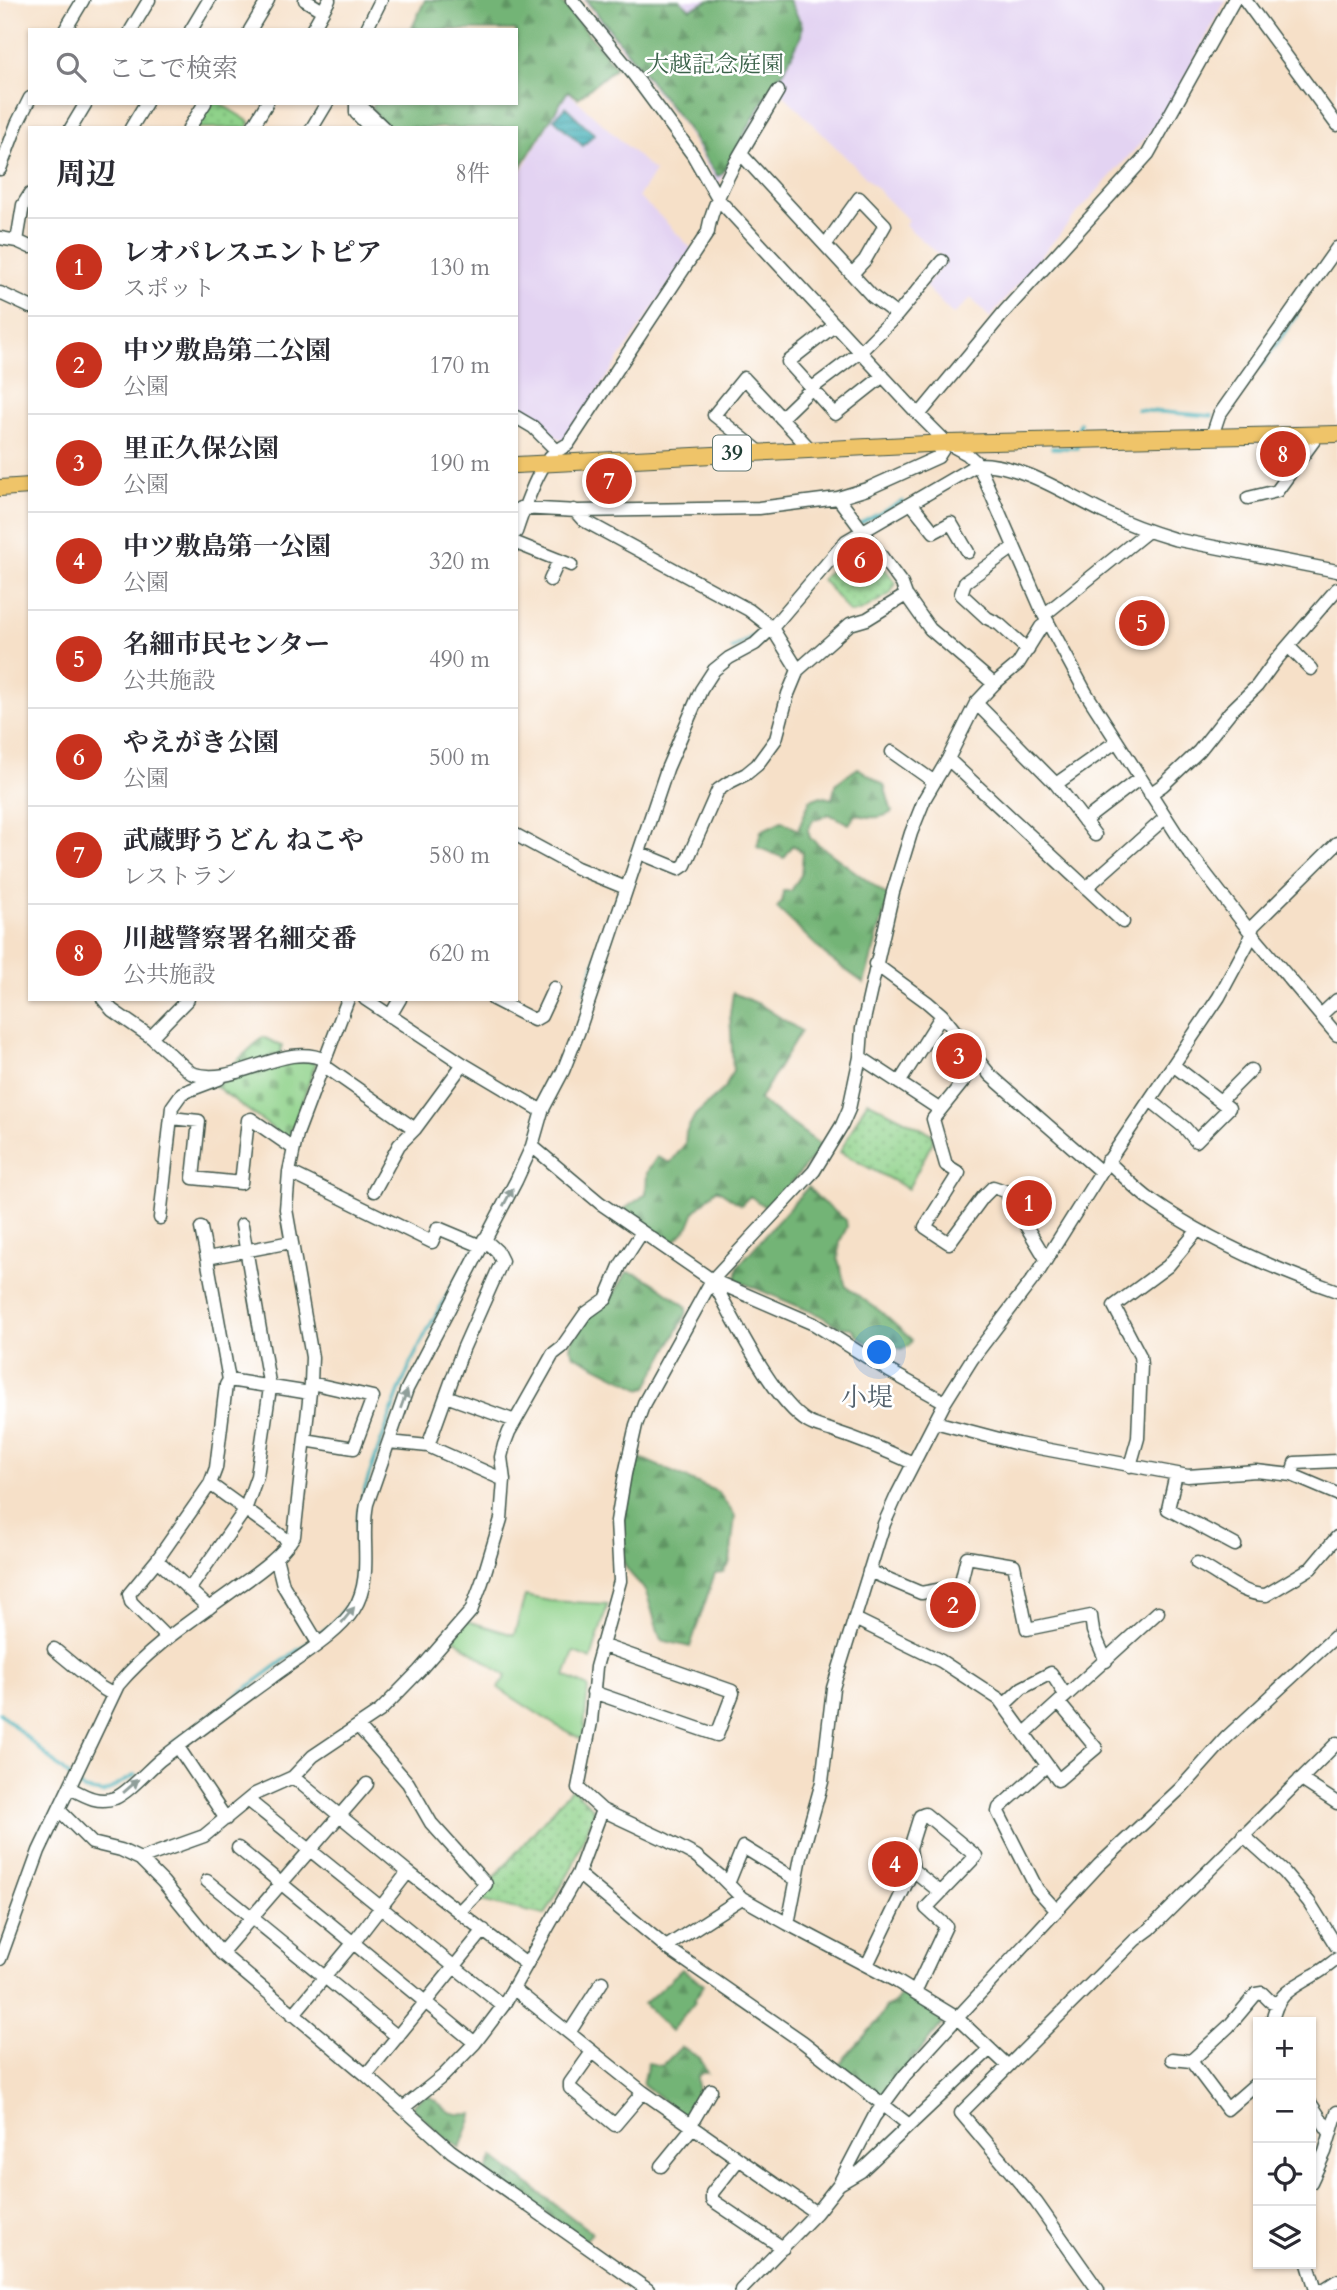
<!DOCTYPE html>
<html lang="ja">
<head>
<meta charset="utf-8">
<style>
  :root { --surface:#fff; --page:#f2f2f3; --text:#2b2b33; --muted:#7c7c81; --line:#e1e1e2; --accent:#c8321e }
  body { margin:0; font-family:Cardo,"Noto Serif JP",serif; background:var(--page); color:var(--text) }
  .controls { position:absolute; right:21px; bottom:21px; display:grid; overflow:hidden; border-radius:0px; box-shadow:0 2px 5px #0004 }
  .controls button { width:63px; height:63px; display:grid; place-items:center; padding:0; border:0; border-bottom:2px solid var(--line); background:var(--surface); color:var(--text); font:35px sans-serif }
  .you { position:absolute; left:880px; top:1353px; width:24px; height:24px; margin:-18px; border:5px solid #fff; border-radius:50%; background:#1a73e8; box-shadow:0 0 0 10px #1a73e833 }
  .badge { display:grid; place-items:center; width:46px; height:46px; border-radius:50%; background:var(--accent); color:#fff; font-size:23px; font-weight:700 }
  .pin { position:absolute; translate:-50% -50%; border:4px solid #fff; box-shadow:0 2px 7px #0006 }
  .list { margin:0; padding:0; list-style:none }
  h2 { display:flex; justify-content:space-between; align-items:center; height:91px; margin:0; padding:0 28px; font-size:30px }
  h2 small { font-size:23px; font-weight:400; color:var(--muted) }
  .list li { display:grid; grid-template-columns:46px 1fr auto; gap:21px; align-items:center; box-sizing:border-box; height:98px; padding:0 28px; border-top:2px solid var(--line) }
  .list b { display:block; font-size:26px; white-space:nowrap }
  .list p { margin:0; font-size:23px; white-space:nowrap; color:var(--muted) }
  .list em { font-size:23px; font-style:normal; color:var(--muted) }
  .icon { flex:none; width:38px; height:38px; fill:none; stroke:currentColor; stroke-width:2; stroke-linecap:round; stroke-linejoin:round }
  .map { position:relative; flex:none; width:1337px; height:2290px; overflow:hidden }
  .search { position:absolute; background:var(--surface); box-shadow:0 2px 5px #0004; left:28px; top:28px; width:490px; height:77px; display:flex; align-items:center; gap:18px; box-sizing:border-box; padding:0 24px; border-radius:0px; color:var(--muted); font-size:26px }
  .panel { position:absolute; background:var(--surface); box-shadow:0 2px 5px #0004; left:28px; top:126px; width:490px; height:875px; border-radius:0px }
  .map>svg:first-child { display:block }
  .built { fill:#e3d3f2 }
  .grass { fill:#8fd28a; stroke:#57885f; stroke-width:2 }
  .forest { fill:url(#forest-firs); stroke:#497855; stroke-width:2 }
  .cemetery { fill:url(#cemetery-stones); stroke:#57885f; stroke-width:2 }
  .park { fill:url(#park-dots); stroke:#57885f; stroke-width:2 }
  .water { fill:url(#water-rules); stroke:#2e7675; stroke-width:2 }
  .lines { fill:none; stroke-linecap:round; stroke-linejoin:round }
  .stream { stroke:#3daeb6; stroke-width:3.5 }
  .minor-casing { stroke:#3f554a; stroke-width:15 }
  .major-casing { stroke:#3f554a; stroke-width:18 }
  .minor { stroke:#fff; stroke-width:12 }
  .major { stroke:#efc469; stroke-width:16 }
  .oneway { fill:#8f9e9a }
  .labels { text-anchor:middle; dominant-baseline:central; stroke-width:5; stroke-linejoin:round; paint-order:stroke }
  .shield { fill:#fff; stroke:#627771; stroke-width:2 }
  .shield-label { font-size:21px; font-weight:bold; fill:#1f3d34 }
  .park-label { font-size:23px; fill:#3b624a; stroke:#fff }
  .quarter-label { font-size:26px; fill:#55636e; stroke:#fff }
</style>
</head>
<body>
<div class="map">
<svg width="1337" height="2290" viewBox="0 0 1337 2290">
  <defs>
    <pattern id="forest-firs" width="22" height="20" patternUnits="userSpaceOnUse" patternTransform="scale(1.75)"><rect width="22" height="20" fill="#73b476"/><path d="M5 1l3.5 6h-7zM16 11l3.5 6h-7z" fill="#5e9462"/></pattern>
    <pattern id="cemetery-stones" width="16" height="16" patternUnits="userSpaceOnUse" patternTransform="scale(1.75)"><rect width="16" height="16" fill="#8fd28a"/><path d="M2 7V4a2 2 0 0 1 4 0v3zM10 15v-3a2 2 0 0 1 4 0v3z" fill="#74ac72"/></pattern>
    <pattern id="park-dots" width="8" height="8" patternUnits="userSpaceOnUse" patternTransform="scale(1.75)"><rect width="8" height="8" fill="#8fd28a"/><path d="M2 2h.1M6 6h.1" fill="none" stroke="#74ac72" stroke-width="1.8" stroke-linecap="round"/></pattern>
    <pattern id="water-rules" width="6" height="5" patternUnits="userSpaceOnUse" patternTransform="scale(1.75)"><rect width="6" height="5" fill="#3daeb6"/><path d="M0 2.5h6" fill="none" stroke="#338f95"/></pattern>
  </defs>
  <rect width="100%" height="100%" fill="#fff"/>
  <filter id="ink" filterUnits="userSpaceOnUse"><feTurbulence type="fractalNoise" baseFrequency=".0143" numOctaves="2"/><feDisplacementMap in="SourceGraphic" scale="14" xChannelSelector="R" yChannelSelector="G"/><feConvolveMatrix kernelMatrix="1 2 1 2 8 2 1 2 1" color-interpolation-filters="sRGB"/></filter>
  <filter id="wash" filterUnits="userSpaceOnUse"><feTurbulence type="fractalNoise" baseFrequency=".00686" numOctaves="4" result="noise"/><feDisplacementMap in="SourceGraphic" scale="28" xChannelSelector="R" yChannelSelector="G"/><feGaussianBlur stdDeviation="1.57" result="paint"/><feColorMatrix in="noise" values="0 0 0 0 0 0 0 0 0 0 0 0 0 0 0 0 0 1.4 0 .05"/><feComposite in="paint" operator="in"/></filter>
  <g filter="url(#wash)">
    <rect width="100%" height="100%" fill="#f6e0c8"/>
    <path class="built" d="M 583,0 L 1226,0 L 1174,97 L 1147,136 L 1072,219 L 990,318 L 971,298 L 953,315 L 925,286 L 946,261 L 905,225 L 908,220 L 775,86 L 719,183 L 717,183 L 684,127 Z
      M 568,92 L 655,172 L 638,197 L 656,212 L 692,249 L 564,442 L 516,409 L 516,179 Z"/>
    <path class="grass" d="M 525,1596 L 550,1601 L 608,1604 L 591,1659 L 574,1652 L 565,1676 L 588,1687 L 583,1740 L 555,1725 L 498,1688 L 506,1676 L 453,1638 L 467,1621 L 514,1635 Z"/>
    <path class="forest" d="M 425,0 L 560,0 L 616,67 L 578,98 L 568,91 L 516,175 L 516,128 L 386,128 L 372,108 L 374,103 L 516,103 L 516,30 L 411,30 Z
      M 586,0 L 680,0 L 690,9 L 710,0 L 789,0 L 802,25 L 801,36 L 784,71 L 772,85 L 722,174 L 718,176 C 706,162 697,143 686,127 C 653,84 620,42 586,0 Z
      M 858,768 L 884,785 L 892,812 C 882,819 868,818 856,814 L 849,824 L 829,814 L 813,820 L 808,830 L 810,838 L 889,897 L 864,983 L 829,958 L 777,908 L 782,901 L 783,891 L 791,891 L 801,875 L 803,853 L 793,845 L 784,858 L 757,847 L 761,831 L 782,821 L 798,830 L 810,800 L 821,796 L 832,799 L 836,783 Z
      M 733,993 L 759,1004 L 801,1031 L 759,1100 L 822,1146 L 769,1210 L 750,1196 L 741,1205 L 717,1189 L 695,1211 L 689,1226 L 673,1243 L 665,1240 L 623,1210 L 646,1194 L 647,1172 L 657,1157 L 670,1163 L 685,1144 L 686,1132 L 695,1115 L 725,1088 L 733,1070 L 730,1013 Z
      M 808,1187 L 821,1201 L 846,1220 L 847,1227 L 840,1241 L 838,1260 L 846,1287 L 880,1311 L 912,1340 L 909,1346 L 902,1349 L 891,1346 L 881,1353 L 857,1335 L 852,1328 L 839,1327 L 819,1315 L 736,1280 L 738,1266 Z
      M 627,1272 C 645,1273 671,1296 687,1307 L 686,1315 L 647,1387 L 641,1389 L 574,1355 L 570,1348 L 571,1342 L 588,1317 L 609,1302 Z
      M 638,1457 L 718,1492 L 735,1516 L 730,1562 L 723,1572 L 715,1573 L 690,1647 L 661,1640 C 655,1624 652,1608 646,1593 C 641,1582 627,1574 624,1563 C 619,1541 625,1475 638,1457 Z
      M 682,1969 L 704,1985 L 694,2000 L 695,2002 L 671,2031 L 644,2004 Z
      M 903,1989 L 943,2015 L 942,2024 L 888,2090 L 882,2095 L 874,2094 L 839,2064 L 878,2021 L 886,2007 C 896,2005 899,1998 903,1989 Z
      M 681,2047 L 700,2058 L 707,2073 L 702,2073 L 697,2077 C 699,2098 692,2102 689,2121 L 643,2084 L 648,2063 L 662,2066 Z
      M 427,2095 C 450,2108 442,2116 473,2114 L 460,2148 L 444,2137 L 413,2109 L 413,2104 Z
      M 493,2157 L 592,2233 L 585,2241 L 486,2171 Z"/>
    <path class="cemetery" d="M 263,1037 L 282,1046 L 280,1054 L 227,1070 Z
      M 304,1060 L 316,1063 L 288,1140 L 214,1085 L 278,1063 Z"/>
    <path class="park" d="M 211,103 L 219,103 L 250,122 L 247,128 L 196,128 Z
      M 862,540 L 896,583 L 890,594 L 860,611 L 850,613 L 822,579 Z
      M 867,1101 L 932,1134 L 933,1141 L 908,1189 L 840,1152 Z
      M 960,1590 L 963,1612 L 925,1597 Z
      M 572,1788 L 593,1808 L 594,1812 L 572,1867 L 545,1915 L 475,1900 Z"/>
    <path class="water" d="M 566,107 L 594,134 L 583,146 L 554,119 Z"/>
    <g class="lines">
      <path class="stream" d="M 1261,366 L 1297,315
        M 1137,410 L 1212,416
        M 1077,434 L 1080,423
        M 1052,448 L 1077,448 L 1077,445
        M 861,523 L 903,501
        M 732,649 L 758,633
        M 585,992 L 605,933
        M 0,1713 L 84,1790 L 103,1793 L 135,1775
        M 173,1743 L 330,1626 C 373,1583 350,1566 358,1516 C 362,1492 372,1468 380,1444 C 388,1424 394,1403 402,1384 C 421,1337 448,1294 473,1250"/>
    </g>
  </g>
  <g filter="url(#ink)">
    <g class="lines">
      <g class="minor-casing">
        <path id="minor" d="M 305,0 L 323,11
          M 572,0 L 634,75 L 693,155 L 718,199 L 919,415 L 947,443 L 967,454 L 978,464 L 1044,615 L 1086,693 L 1185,847 L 1251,933 L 1337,1035
          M 1245,0 L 1337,125
          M 65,30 L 83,0
          M 131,30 L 149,0
          M 191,30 L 209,0
          M 250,30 L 268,0
          M 312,30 L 329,0
          M 366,30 L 381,0
          M 356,103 L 356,113 L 370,128
          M 356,105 L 362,107 L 384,128
          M 71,128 L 86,103
          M 131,128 L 146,103
          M 189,128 L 205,103
          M 252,128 L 267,103
          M 312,128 L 327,103
          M 741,154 L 872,296 L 897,315
          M 0,169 L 17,124 L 30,98
          M 0,238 L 17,241 L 30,247
          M 17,241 L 23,205 L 30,194
          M 826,244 L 859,198 L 885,225 L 865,260 L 852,274
          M 0,293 L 30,307
          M 835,325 L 788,362 L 835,414 L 883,376
          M 919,415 L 1005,311 L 1148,154 L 1234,0
          M 516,417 L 533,427 L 557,451
          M 781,418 L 811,389 L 860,352 L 897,315 L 942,261
          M 1212,436 L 1219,415 L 1337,248
          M 760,452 L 714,415 L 744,378 L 811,450
          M 1248,498 L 1277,491 L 1318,435
          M 911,503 L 934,532 L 951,523 L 968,552
          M 520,508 L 578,511 L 759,508 L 838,498 L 867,489 L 938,457 L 947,443
          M 574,510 L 583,520 L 749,610 L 772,628 L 798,670 L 788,694 L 776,739 L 757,765 L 746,774 L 728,783 L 718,790 L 685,865 L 679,869 L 640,853
          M 516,532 C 523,511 538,467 553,454 C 558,450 563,447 568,444 L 708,232 C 712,193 757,127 778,91
          M 516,543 L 571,565
          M 1014,547 L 965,582 L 961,594 L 987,618 L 999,624 L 1028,650
          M 550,580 L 559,560
          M 906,595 L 930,629 L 994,684
          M 1044,615 L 1148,531
          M 1288,646 L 1311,669
          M 798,670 L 850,624 L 867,619 L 906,595 L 902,584 L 838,498
          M 976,703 L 1056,784 L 1095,835
          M 892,752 L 933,781
          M 948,759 L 1123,922
          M 1056,784 L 1117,741
          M 1150,794 L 1163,785 L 1199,751 L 1230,712 L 1257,686 L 1276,660 L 1337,589
          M 1084,821 L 1140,778
          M 516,835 L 577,868 L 626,888
          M 1086,888 L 1165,818
          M 875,964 L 927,1002 L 942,1015 L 990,1075 L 1101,1172
          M 103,999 L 112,1010 L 151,1037 L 191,1073 C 235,1089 284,1040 325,1060
          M 365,999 L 463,1064 L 542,1111
          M 493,999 L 534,1020 L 541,1016 L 554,988
          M 1321,1015 L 1337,1000
          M 390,1016 L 400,999
          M 151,1037 L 188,999
          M 860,1057 L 939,1109
          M 978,1063 L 933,1119 L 946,1165 L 959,1173 L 925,1227 L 949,1243 L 983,1197 L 993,1187 L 1005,1191 L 1046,1259
          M 323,1065 L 415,1129
          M 899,1083 L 942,1015
          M 1150,1100 L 1185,1128 L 1196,1141 L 1229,1108 L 1173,1065
          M 1220,1101 L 1251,1070
          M 171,1118 L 199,1121 L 193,1178 L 241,1183 L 248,1120 L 251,1119 L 293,1148
          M 532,1146 L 600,1203 L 712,1280 L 814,1324 L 889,1371 L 945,1402
          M 1107,1161 C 1122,1174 1136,1190 1152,1201 C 1208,1240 1273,1269 1337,1291
          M 289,1172 L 432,1242 L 438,1228 L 481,1246
          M 374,1191 L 399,1145 L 415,1129 L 463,1064
          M 160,1218 L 172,1107 L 182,1093 L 219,1079
          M 201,1228 L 207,1258
          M 712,1280 C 733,1317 773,1401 808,1422 C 816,1427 825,1428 833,1431 C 861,1440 887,1451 913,1463
          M 229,1380 L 310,1393
          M 446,1396 L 515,1421
          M 935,1422 L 1018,1444 L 1188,1476 L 1256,1471 L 1292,1475 L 1337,1494
          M 305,1440 L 354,1448 L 373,1397 L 311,1383
          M 389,1442 L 428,1446 L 504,1480
          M 428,1446 L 463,1349 L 502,1261 L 497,1251 L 484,1239
          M 1130,1466 L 1138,1438 L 1141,1365 L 1140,1356 L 1114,1306 L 1168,1266 L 1198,1230
          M 1176,1474 L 1168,1509 L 1235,1545
          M 1292,1475 L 1295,1463 L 1337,1461
          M 210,1484 L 290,1542
          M 276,1557 L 283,1585 L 318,1643
          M 157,1560 L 209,1608
          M 1197,1563 C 1219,1573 1240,1595 1266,1595 L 1311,1568 L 1337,1537
          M 869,1571 L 921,1593 L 960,1586 L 967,1557 L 1014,1565 L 1027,1629 L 1091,1616 L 1093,1631 L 1106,1661
          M 189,1590 L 245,1510 L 257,1476 L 270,1388 L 242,1225
          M 855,1619 L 941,1661 L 999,1699 L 1058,1780 L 1096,1748 L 1059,1703
          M 167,1638 L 131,1602 L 129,1594 L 157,1560 L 210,1484 L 216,1468 L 226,1385 L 229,1380 L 207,1258 L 291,1242
          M 54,1649 L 100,1687 L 112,1694
          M 593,1692 L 717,1735 L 733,1693 L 732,1691 L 601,1645
          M 1004,1705 L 1022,1688 L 1051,1673 L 1066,1696
          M 358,1726 L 408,1783 L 431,1823 L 486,1884 L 459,1912
          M 1025,1733 L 1158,1612
          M 178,1747 L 226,1819
          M 1046,1766 L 999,1808 L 998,1812 L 1037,1889 L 1056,1910
          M 293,1777 L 408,1872 L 526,1964
          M 1300,1779 L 1337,1803
          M 70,1788 C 85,1796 98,1804 115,1798 C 129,1792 147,1771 160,1760 C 197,1732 234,1704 272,1677 C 297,1658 337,1636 354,1609 C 374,1577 360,1539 367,1504 L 407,1389 L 516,1181 L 532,1146 L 542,1111 L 563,1071 L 578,1033 L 667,769 L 701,690 L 714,670 L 729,658 L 755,644 L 772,628 L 846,541 L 978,464 C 1022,464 1064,493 1103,512 C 1126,523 1150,532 1174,539 L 1337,571
          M 248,1800 L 503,2006
          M 59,1810 L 92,1843 L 121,1850 L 140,1859 L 163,1882 L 221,1953 L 366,2075 L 451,2151 L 648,2290
          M 1243,1835 L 1284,1872 L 1309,1902 L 1337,1947
          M 238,1848 L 475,2043
          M 140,1859 L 204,1836 L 255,1794 L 293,1777 L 313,1756 L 380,1711 L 419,1671 L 471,1611 L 482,1582 L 501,1519 L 504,1480 L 501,1457 L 504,1445 L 509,1432 L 553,1354 L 562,1347 L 585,1314 L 606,1299 L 620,1266 L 642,1232
          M 913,1870 L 940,1892
          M 578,1874 L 666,1947 L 803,2042 L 909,2125
          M 207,1881 L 398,2037
          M 728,1884 L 743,1847 L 797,1880
          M 788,1924 L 742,1898 L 720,1876 L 696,1856 L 666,1840 L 602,1810 L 578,1788 L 591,1722 L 596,1667 L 620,1581 L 617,1521 L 625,1474 L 636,1425 L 644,1403 L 712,1280 L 814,1171 L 842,1125 L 849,1109 L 860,1057 L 862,1029 L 893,892 L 911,833 L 925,798 L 948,759 L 976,703 L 994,684 L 1018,664 L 1041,627 L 1048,622
          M 666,1947 L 742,1898
          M 221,1953 L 367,1784
          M 0,1959 L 39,1851 L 118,1685 C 151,1646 194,1619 235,1589 C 256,1574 280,1558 294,1536 L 311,1383 L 312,1357 L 286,1209 L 289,1172 L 297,1134 L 348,999
          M 867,1965 L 913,1870 L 910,1848 L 920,1816 L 925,1814 L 976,1856 L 926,1908 L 946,1926 L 915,1992
          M 514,1989 L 643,2092 L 816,2213
          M 293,2015 L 354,1942 L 408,1872
          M 1272,2022 C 1277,1993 1291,1989 1314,1975 C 1322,1971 1330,1964 1337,1959
          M 569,2033 L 602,1982
          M 592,2052 L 570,2083 L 570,2088 L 615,2125 L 643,2092
          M 1172,2059 L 1191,2061
          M 1008,2066 L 957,2018 L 896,1981 L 788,1924 L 801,1857 L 822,1782 L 833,1688 L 884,1524 L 897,1495 L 945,1402 L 972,1359 L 1039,1271 L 1101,1172 L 1219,997 L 1248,943 L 1253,926 L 1337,843
          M 366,2075 L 484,1930
          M 1258,2082 L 1227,2109 L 1191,2061 L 1229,2026 L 1256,1994 L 1262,1993 L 1270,2001 L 1277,2003
          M 1311,2104 L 1330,2133
          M 403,2108 L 443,2076 L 475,2043 L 503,2006 L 578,1874 L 602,1810
          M 690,2126 L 711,2090
          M 739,2159 L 712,2193 L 712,2200 L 783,2248
          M 661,2166 L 692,2128
          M 1311,2182 L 1325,2152 L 1337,2112
          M 839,2184 L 861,2171 L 990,2049
          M 1308,2264 L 1316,2290
          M 741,2290 L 816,2213 L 839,2184 L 874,2117 L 905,2075 L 957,2018 L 1099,1865 L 1181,1788 L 1226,1738 L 1337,1635
          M 1098,2290 L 1036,2202 L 961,2113 L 1135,1940 L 1150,1929 L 1337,1743
          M 1323,2290 L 1337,2281"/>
      </g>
      <g class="major-casing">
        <path id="major" d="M 516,465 L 947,443 L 1337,434
          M 0,488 L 30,486"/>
      </g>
      <use href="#minor" class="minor"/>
      <use href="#major" class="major"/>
    </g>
    <defs><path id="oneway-solid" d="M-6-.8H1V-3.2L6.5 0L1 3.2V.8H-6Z" transform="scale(1.75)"/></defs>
    <g class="oneway">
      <use href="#oneway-solid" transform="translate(508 1197) rotate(-62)"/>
      <use href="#oneway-solid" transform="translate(404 1399) rotate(-70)"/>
      <use href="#oneway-solid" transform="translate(348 1615) rotate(-51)"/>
      <use href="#oneway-solid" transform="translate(131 1786) rotate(-41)"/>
    </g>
  </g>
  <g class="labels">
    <rect class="shield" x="713" y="435.5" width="38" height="35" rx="5"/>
    <g class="shield-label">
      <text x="732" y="453">39</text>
    </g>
    <g class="park-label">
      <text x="715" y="64">大越記念庭園</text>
    </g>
    <g class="quarter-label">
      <text x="867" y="1397">小堤</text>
    </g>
  </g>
</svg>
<div class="controls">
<button>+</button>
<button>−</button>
<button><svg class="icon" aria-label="locate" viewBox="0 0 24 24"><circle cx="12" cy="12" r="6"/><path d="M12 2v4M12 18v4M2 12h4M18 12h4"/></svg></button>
<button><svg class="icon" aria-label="layers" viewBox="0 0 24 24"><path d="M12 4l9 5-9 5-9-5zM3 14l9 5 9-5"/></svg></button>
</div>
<div class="you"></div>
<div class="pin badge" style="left:1029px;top:1203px">1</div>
<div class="pin badge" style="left:953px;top:1605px">2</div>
<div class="pin badge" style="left:959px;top:1056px">3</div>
<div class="pin badge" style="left:895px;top:1864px">4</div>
<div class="pin badge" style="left:1142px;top:623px">5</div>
<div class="pin badge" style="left:860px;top:560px">6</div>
<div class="pin badge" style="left:609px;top:481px">7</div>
<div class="pin badge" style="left:1283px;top:454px">8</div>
<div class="search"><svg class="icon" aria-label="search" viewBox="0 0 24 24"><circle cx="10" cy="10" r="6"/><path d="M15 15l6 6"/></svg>ここで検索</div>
<section class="panel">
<h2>周辺<small>8件</small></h2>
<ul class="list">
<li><span class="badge">1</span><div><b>レオパレスエントピア</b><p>スポット</p></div><em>130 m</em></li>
<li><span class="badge">2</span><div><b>中ツ敷島第二公園</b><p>公園</p></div><em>170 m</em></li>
<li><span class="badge">3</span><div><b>里正久保公園</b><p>公園</p></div><em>190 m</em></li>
<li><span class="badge">4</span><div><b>中ツ敷島第一公園</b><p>公園</p></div><em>320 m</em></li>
<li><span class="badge">5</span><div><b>名細市民センター</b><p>公共施設</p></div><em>490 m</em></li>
<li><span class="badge">6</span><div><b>やえがき公園</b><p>公園</p></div><em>500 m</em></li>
<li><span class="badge">7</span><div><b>武蔵野うどん ねこや</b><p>レストラン</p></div><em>580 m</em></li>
<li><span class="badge">8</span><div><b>川越警察署名細交番</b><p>公共施設</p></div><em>620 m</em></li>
</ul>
</section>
</div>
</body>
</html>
